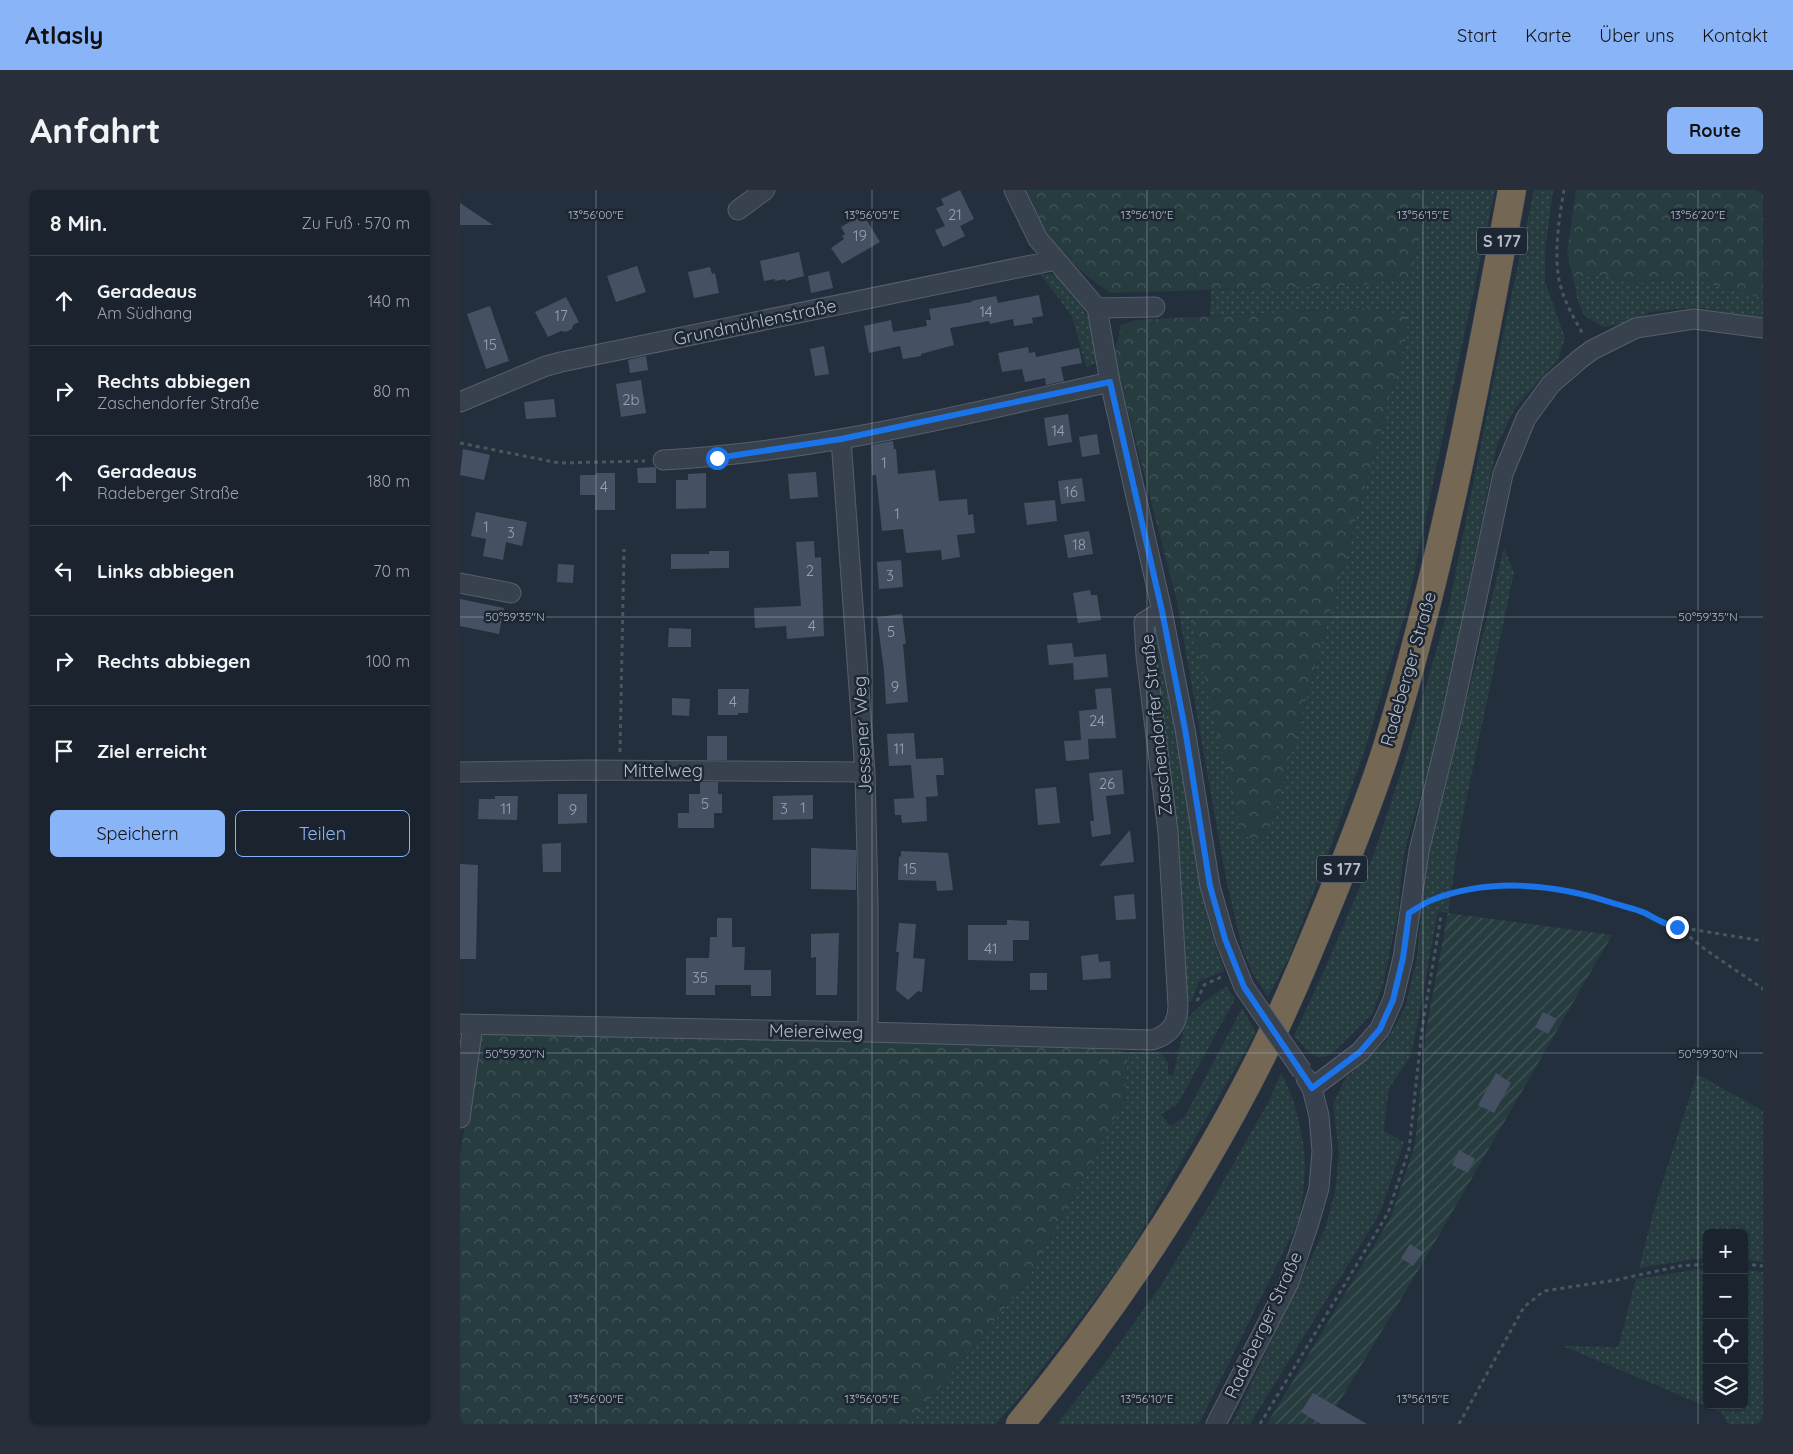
<!DOCTYPE html>
<html lang="de">
<head>
<meta charset="utf-8">
<style>
  :root { --surface:#1b232e; --page:#282f3a; --text:#f1f3f6; --muted:#a0a4aa; --line:#39404a; --accent:#8ab4f8 }
  body { margin:0; font-family:Quicksand,sans-serif; background:var(--page); color:var(--text) }
  .controls { position:absolute; right:15px; bottom:15px; display:grid; overflow:hidden; border-radius:8px; box-shadow:0 1px 4px #0004 }
  .controls button { width:45px; height:45px; display:grid; place-items:center; padding:0; border:0; border-bottom:1px solid var(--line); background:var(--surface); color:var(--text); font:25px sans-serif }
  .stop { position:absolute; width:15px; height:15px; margin:-11px; border:4px solid #1a73e8; border-radius:50%; background:#fff }
  .stop.end { background:#1a73e8; border-color:#fff; box-shadow:0 1px 5px #0008 }
  .list { margin:0; padding:0; list-style:none }
  h2 { display:flex; justify-content:space-between; align-items:center; height:65px; margin:0; padding:0 20px; font-size:21px }
  h2 small { font-size:16px; font-weight:400; color:var(--muted) }
  .list li { display:grid; grid-template-columns:32px 1fr auto; gap:15px; align-items:center; box-sizing:border-box; height:90px; padding:0 20px; border-top:1px solid var(--line) }
  .list b { display:block; font-size:19px; white-space:nowrap }
  .list p { margin:0; font-size:16px; white-space:nowrap; color:var(--muted) }
  .list em { font-size:16px; font-style:normal; color:var(--muted) }
  .actions { display:flex; gap:10px; padding:15px 20px }
  .actions a { flex:1; padding:11px 0; border:1px solid var(--accent); border-radius:8px; text-align:center; font-size:18px; color:var(--accent) }
  .actions .main { background:var(--accent); color:#111 }
  .icon { flex:none; width:28px; height:28px; fill:none; stroke:currentColor; stroke-width:2; stroke-linecap:round; stroke-linejoin:round }
  .map { position:relative; flex:none; width:1303px; height:1234px; overflow:hidden; border-radius:8px }
  header { display:flex; align-items:center; gap:30px; box-sizing:border-box; height:70px; padding:0 25px; background:var(--accent); color:#111 }
  header strong { font-size:24px }
  nav { display:flex; gap:28px; margin-inline-start:auto; font-size:18px }
  .intro { display:flex; align-items:center; justify-content:space-between; box-sizing:border-box; height:120px; padding:0 30px }
  h1 { margin:0; font-size:35px }
  .button { padding:12px 22px; border-radius:8px; background:var(--accent); color:#111; font-size:18px; font-weight:700 }
  main { display:flex; gap:30px; padding:0 30px }
  aside { flex:1; background:var(--surface); border-radius:8px; box-shadow:0 1px 4px #0004 }
  .map>svg:first-child { display:block }
  .grass { fill:url(#grass-dots) }
  .forest { fill:url(#forest-crowns) }
  .garden { fill:url(#garden-furrows) }
  .building { fill:#455162 }
  .lines { fill:none; stroke-linecap:round; stroke-linejoin:round }
  .minor-casing { stroke:#565f6c; stroke-width:21 }
  .highway-casing { stroke:#434c59; stroke-width:29 }
  .path { stroke:#44595c; stroke-width:3; stroke-dasharray:4 4; stroke-linecap:butt }
  .minor { stroke:#38414e; stroke-width:19 }
  .highway { stroke:#746855; stroke-width:28 }
  .minor-bridge-casing { stroke:#565f6c; stroke-width:21; stroke-linecap:butt }
  .minor-bridge { stroke:#38414e; stroke-width:19 }
  .route { stroke:#1a73e8; stroke-width:6 }
  .ticks { fill:none; stroke:#b4bcc9; stroke-width:1; stroke-opacity:0.45 }
  .labels { text-anchor:middle; dominant-baseline:central; stroke-width:5; stroke-linejoin:round; paint-order:stroke }
  .number-label { font-size:15px; fill:#98a1af }
  .shield { fill:#1d2633; stroke:#878f9c; stroke-width:1 }
  .shield-label { font-size:16px; font-weight:bold; fill:#b4bcc9 }
  .street-label { font-size:18px; fill:#b4bcc9; stroke:#1d2633 }
  .ticks-label { font-size:12px; text-anchor:middle; fill:#b4bcc9; stroke:#1d2633; stroke-width:5; stroke-linejoin:round; paint-order:stroke }
</style>
</head>
<body>
<header>
<strong>Atlasly</strong>
<nav><a>Start</a><a>Karte</a><a>Über uns</a><a>Kontakt</a></nav>
</header>
<div class="intro"><h1>Anfahrt</h1><a class="button">Route</a></div>
<main>
<aside>
<h2>8 Min.<small>Zu Fuß · 570 m</small></h2>
<ul class="list">
<li><svg class="icon" aria-label="ahead" viewBox="0 0 24 24"><path d="M12 20V5M6 11l6-6 6 6"/></svg><div><b>Geradeaus</b><p>Am Südhang</p></div><em>140 m</em></li>
<li><svg class="icon" aria-label="right" viewBox="0 0 24 24"><path d="M7 20v-9h11M14 6l5 5-5 5"/></svg><div><b>Rechts abbiegen</b><p>Zaschendorfer Straße</p></div><em>80 m</em></li>
<li><svg class="icon" aria-label="ahead" viewBox="0 0 24 24"><path d="M12 20V5M6 11l6-6 6 6"/></svg><div><b>Geradeaus</b><p>Radeberger Straße</p></div><em>180 m</em></li>
<li><svg class="icon" aria-label="left" viewBox="0 0 24 24"><path d="M17 20v-9H6M10 6l-5 5 5 5"/></svg><div><b>Links abbiegen</b></div><em>70 m</em></li>
<li><svg class="icon" aria-label="right" viewBox="0 0 24 24"><path d="M7 20v-9h11M14 6l5 5-5 5"/></svg><div><b>Rechts abbiegen</b></div><em>100 m</em></li>
<li><svg class="icon" aria-label="arrive" viewBox="0 0 24 24"><path d="M6 21V4h12l-3 4 3 4H6"/></svg><div><b>Ziel erreicht</b></div></li>
</ul>
<div class="actions"><a class="main">Speichern</a><a>Teilen</a></div>
</aside>
<div class="map">
<svg width="1303" height="1234" viewBox="0 0 1303 1234">
  <defs>
    <pattern id="grass-dots" width="8" height="8" patternUnits="userSpaceOnUse" patternTransform="scale(1.25)"><rect width="8" height="8" fill="#263c3f"/><path d="M2 2h.1M6 6h.1" fill="none" stroke="#435659" stroke-width="1.8" stroke-linecap="round"/></pattern>
    <pattern id="forest-crowns" width="20" height="18" patternUnits="userSpaceOnUse" patternTransform="scale(1.25)"><rect width="20" height="18" fill="#263c3f"/><path d="M2 6a3 3 0 1 1 6 0M12 15a3 3 0 1 1 6 0" fill="none" stroke="#435659"/></pattern>
    <pattern id="garden-furrows" width="10" height="10" patternUnits="userSpaceOnUse" patternTransform="scale(1.25)"><rect width="10" height="10" fill="#263c3f"/><path d="M-1 1l2-2M0 10L10 0M9 11l2-2" fill="none" stroke="#435659"/></pattern>
  </defs>
  <rect width="100%" height="100%" fill="#242f3e"/>
  <path class="grass" d="M 970,0 L 1035,0 L 946,421 L 906,556 L 872,653 L 829,768 L 808,807 L 793,784 L 783,761 L 767,694 L 717,412 L 730,427 L 803,652 L 812,633 L 948,142 L 907,118 L 750,126 L 751,100 L 903,95 L 951,88 Z
    M 1074,0 L 1093,0 L 1085,62 L 1085,92 L 1105,148 L 1098,170 L 1068,203 L 1054,220 L 1037,255 L 1005,411 L 984,527 L 947,651 L 942,677 L 938,723 L 923,795 L 912,824 L 875,861 L 867,866 L 858,867 L 847,860 L 834,846 L 868,772 L 915,661 L 945,569 L 989,416 L 1037,173 Z
    M 580,84 L 590,84 L 599,87 L 621,115 L 629,130 L 638,173 L 626,177 L 612,126 Z
    M 1146,85 L 1170,95 L 1224,87 L 1303,108 L 1303,129 L 1235,117 L 1190,122 L 1166,134 L 1142,137 L 1124,125 L 1118,112 L 1113,88 Z
    M 1044,358 L 1054,382 L 1001,635 L 988,723 L 978,721 L 956,842 L 950,867 L 929,898 L 924,941 L 944,952 L 920,1023 L 790,1234 L 772,1234 L 866,1036 L 875,1002 L 879,963 L 873,914 L 885,889 L 927,850 L 945,818 L 957,767 L 967,662 L 976,636 Z
    M 699,436 L 739,692 L 750,738 L 764,781 L 739,791 L 732,811 L 725,812 L 693,438 Z
    M 766,796 L 775,809 L 717,915 L 701,924 L 710,936 L 724,928 L 782,818 L 796,842 L 665,1070 L 566,1200 L 536,1234 L 450,1234 L 566,1092 L 664,911 L 668,862 L 699,862 L 708,872 L 708,884 L 713,886 L 726,829 L 745,811 Z
    M 821,883 C 834,906 841,935 844,961 C 847,983 842,1006 840,1028 L 739,1234 L 597,1234 L 645,1173 L 702,1094 L 753,1009 L 809,911 Z
    M 1237,884 L 1303,921 L 1303,1072 L 1284,1070 L 1284,1043 L 1247,1043 L 1247,1069 L 1235,1069 L 1179,1078 L 1194,1019 Z
    M 1247,1078 L 1247,1215 L 1284,1215 L 1284,1080 L 1303,1082 L 1303,1234 L 1268,1234 L 1262,1223 L 1103,1156 L 1158,1157 L 1176,1089 Z"/>
  <path class="forest" d="M 562,0 L 970,0 L 951,88 L 903,95 L 650,103 C 635,92 620,81 607,68 C 587,50 572,24 562,0 Z
    M 1116,0 L 1303,0 L 1303,108 L 1224,87 L 1170,95 L 1146,85 L 1113,88 L 1107,62 Z
    M 907,118 L 946,125 L 948,142 L 812,633 L 803,652 L 781,645 L 730,427 L 717,412 L 654,167 L 661,135 L 676,130 Z
    M 20,844 L 649,854 L 650,860 L 668,862 L 664,911 L 566,1092 L 450,1234 L 0,1234 L 0,965 Z"/>
  <path class="garden" d="M 988,723 L 1152,745 L 972,1057 L 866,1234 L 807,1234 L 931,1027 L 955,955 L 966,840 Z"/>
  <path class="building" d="M 500,0 L 514,29 L 500,36 L 505,46 L 483,57 L 475,40 L 485,36 L 476,18 L 484,15 L 481,9 Z
    M 0,13 L 33,35 L 0,35 Z
    M 403,24 L 420,52 L 382,74 L 371,58 L 384,49 L 382,46 L 385,44 L 381,37 Z
    M 339,62 L 344,86 L 326,91 L 325,89 L 315,91 L 315,89 L 304,91 L 300,71 Z
    M 177,76 L 186,102 L 156,112 L 147,86 Z
    M 250,77 L 252,84 L 255,83 L 259,103 L 234,108 L 228,82 Z
    M 369,81 L 373,98 L 351,103 L 348,86 Z
    M 579,105 L 583,126 L 572,128 L 573,133 L 554,136 L 553,129 L 530,134 L 529,131 L 490,138 L 494,155 L 461,164 L 461,166 L 443,169 L 440,156 L 409,163 L 404,136 L 431,130 L 433,142 L 467,136 L 466,130 L 471,130 L 469,119 L 512,112 L 511,111 L 536,106 L 538,113 Z
    M 106,107 L 119,132 L 113,135 L 112,139 L 106,142 L 101,141 L 88,147 L 75,122 Z
    M 30,116 L 49,171 L 26,179 L 7,124 Z
    M 364,156 L 369,184 L 355,186 L 350,159 Z
    M 568,157 L 569,163 L 575,162 L 576,167 L 619,158 L 622,173 L 601,177 L 604,191 L 586,195 L 585,188 L 565,192 L 562,179 L 542,182 L 538,163 Z
    M 186,166 L 188,180 L 170,183 L 168,170 Z
    M 181,190 L 186,223 L 161,227 L 156,194 Z
    M 94,209 L 96,227 L 66,229 L 64,212 Z
    M 608,224 L 612,252 L 588,256 L 584,228 Z
    M 637,244 L 640,264 L 622,267 L 619,247 Z
    M 433,251 L 434,259 L 436,259 L 438,284 L 475,280 L 479,311 L 507,309 L 508,325 L 513,324 L 515,343 L 497,345 L 500,367 L 482,370 L 481,360 L 446,363 L 443,339 L 422,341 L 416,285 L 412,285 L 411,255 Z
    M 3,259 L 30,265 L 24,290 L 0,285 Z
    M 194,277 L 196,278 L 196,293 L 178,293 L 177,278 Z
    M 356,282 L 358,307 L 330,309 L 328,284 Z
    M 136,283 L 155,283 L 155,320 L 135,320 L 135,305 L 120,305 L 120,285 L 136,285 Z
    M 246,283 L 246,318 L 216,319 L 216,290 L 228,290 L 228,284 Z
    M 622,288 L 625,311 L 601,314 L 598,291 Z
    M 595,310 L 597,331 L 567,335 L 564,313 Z
    M 16,322 L 67,332 L 62,356 L 46,352 L 43,370 L 23,366 L 26,349 L 11,346 Z
    M 629,341 L 633,364 L 608,368 L 604,345 Z
    M 354,351 L 355,368 L 361,367 L 364,446 L 327,449 L 326,436 L 295,438 L 294,418 L 341,416 L 336,352 Z
    M 249,361 L 269,361 L 269,378 L 211,379 L 211,364 L 249,364 Z
    M 441,370 L 443,397 L 419,399 L 417,372 Z
    M 98,374 L 114,375 L 113,393 L 97,392 Z
    M 630,400 L 631,405 L 637,405 L 641,430 L 618,433 L 613,403 Z
    M 0,409 L 44,418 L 39,444 L 0,436 Z
    M 442,424 L 446,454 L 443,454 L 448,512 L 426,514 L 424,481 L 417,427 Z
    M 209,438 L 231,439 L 231,457 L 208,457 Z
    M 612,453 L 614,467 L 646,464 L 648,487 L 614,490 L 613,473 L 589,475 L 587,455 Z
    M 651,498 L 656,548 L 628,549 L 629,569 L 606,571 L 604,551 L 621,550 L 619,521 L 637,519 L 635,499 Z
    M 258,499 L 289,499 L 288,523 L 278,523 L 278,525 L 258,525 Z
    M 212,508 L 230,509 L 229,526 L 212,525 Z
    M 454,543 L 456,569 L 483,568 L 484,585 L 476,585 L 478,606 L 455,608 L 466,607 L 467,631 L 442,633 L 441,625 L 435,625 L 434,609 L 454,608 L 451,575 L 429,576 L 427,544 Z
    M 247,546 L 267,546 L 267,570 L 247,570 Z
    M 662,580 L 664,604 L 646,606 L 651,644 L 632,647 L 630,631 L 634,631 L 629,583 Z
    M 240,592 L 258,592 L 258,604 L 262,604 L 262,623 L 254,623 L 254,638 L 218,638 L 218,623 L 229,623 L 229,604 L 240,604 Z
    M 596,597 L 600,633 L 578,635 L 575,599 Z
    M 98,604 L 127,604 L 127,633 L 98,634 Z
    M 353,605 L 353,629 L 313,630 L 313,606 Z
    M 35,606 L 58,606 L 57,630 L 18,629 L 19,609 L 35,609 Z
    M 670,640 L 674,672 L 639,676 Z
    M 101,653 L 101,682 L 83,682 L 82,654 Z
    M 351,658 L 396,660 L 396,700 L 351,699 Z
    M 441,661 L 488,663 L 493,700 L 477,701 L 476,691 L 438,690 L 439,666 L 441,667 Z
    M 0,674 L 18,675 L 16,769 L 0,769 Z
    M 674,704 L 676,729 L 656,730 L 654,706 Z
    M 257,728 L 272,728 L 272,757 L 285,757 L 284,780 L 311,780 L 311,806 L 291,806 L 291,795 L 255,795 L 255,805 L 226,805 L 226,768 L 249,768 L 250,747 L 257,747 Z
    M 547,730 L 569,731 L 569,750 L 553,750 L 553,771 L 508,770 L 508,735 L 547,735 Z
    M 439,733 L 456,734 L 453,768 L 465,769 L 462,802 L 458,801 L 448,810 L 436,800 L 439,762 L 436,762 Z
    M 379,743 L 377,805 L 356,805 L 356,767 L 351,768 L 351,744 Z
    M 638,764 L 639,772 L 650,771 L 651,788 L 623,790 L 621,766 Z
    M 570,783 L 587,783 L 587,800 L 570,800 Z
    M 1083,822 L 1097,829 L 1088,844 L 1075,837 Z
    M 1036,883 L 1051,893 L 1034,923 L 1018,915 Z
    M 999,960 L 1015,969 L 1008,983 L 992,975 Z
    M 950,1054 L 963,1062 L 953,1076 L 941,1068 Z
    M 853,1203 L 907,1234 L 861,1234 L 841,1222 Z"/>
  <g class="lines">
    <g class="minor-casing">
      <path id="minor" d="M 554,0 L 578,49 L 637,118 L 650,192 L 702,421 L 725,539 L 750,696 L 765,749 L 784,797
        M 278,20 L 305,0
        M 637,118 L 695,117
        M 0,212 L 86,176 L 101,172 L 596,70
        M 381,249 L 405,582 L 408,713 L 408,842
        M 203,270 C 354,262 502,225 650,192
        M 0,393 L 51,403
        M 0,582 L 126,580 L 405,582
        M 0,834 L 408,842 L 692,850 C 709,845 718,834 718,816 L 708,642 L 686,466 L 684,432 L 702,421
        M 852,898 L 900,862 L 920,839 L 933,810 L 943,768 L 959,661 L 992,526 L 1043,284 L 1066,228 L 1091,194 L 1120,169 L 1132,160 L 1176,138 L 1234,129 L 1303,138
        M 0,928 L 13,835
        M 756,1234 L 829,1092 L 848,1036 L 859,998 L 862,961 L 859,926 L 852,898 L 846,888"/>
    </g>
    <g class="highway-casing">
      <path id="highway" d="M 560,1234 C 653,1121 735,998 801,867 C 828,813 851,756 874,700 C 893,652 913,603 928,554 C 983,373 1018,186 1052,0"/>
    </g>
    <path class="path" d="M 1104,0 C 1099,28 1094,61 1099,90 C 1103,109 1113,127 1123,144
      M 0,253 L 99,273 L 185,271
      M 160,562 L 164,359
      M 969,712 L 1003,700 L 1049,695 L 1089,697 L 1135,707 L 1186,724 L 1205,735 L 1303,751
      M 1217,737 L 1246,760 L 1302,798 L 1303,800
      M 737,811 L 744,795 L 761,787
      M 1284,1074 L 1303,1076
      M 800,1234 L 928,1023 L 949,959 L 962,839 L 981,726
      M 999,1234 L 1064,1117 L 1084,1101 L 1156,1090 L 1220,1076 L 1247,1074"/>
    <use href="#minor" class="minor"/>
    <use href="#highway" class="highway"/>
    <g class="minor-bridge-casing">
      <path id="minor-bridge" d="M 784,797 L 842,881"/>
    </g>
    <use href="#minor-bridge" class="minor-bridge"/>
  </g>
  <g class="lines">
    <path class="route" d="M 257,268 L 381,249 L 650,192 L 702,421 L 725,539 L 750,696 L 765,749 L 784,797 L 852,898 L 900,862 L 920,839 L 933,810 L 943,768 L 949,723 C 956,719 964,713 972,710 C 1031,687 1097,694 1156,714 C 1166,717 1176,719 1185,723 C 1197,729 1203,734 1217,737"/>
  </g>
  <path class="ticks" d="M 136,0 L 136,1234M 412,0 L 412,1234M 687,0 L 687,1234M 963,0 L 963,1234M 1238,0 L 1238,1234M 0,427 L 1303,427M 0,863 L 1303,863"/>
  <g class="labels">
    <g class="number-label">
      <text x="495" y="24">21</text>
      <text x="400" y="45">19</text>
      <text x="526" y="121">14</text>
      <text x="101" y="125">17</text>
      <text x="30" y="154">15</text>
      <text x="171" y="209">2b</text>
      <text x="598" y="240">14</text>
      <text x="424" y="272">1</text>
      <text x="144" y="296">4</text>
      <text x="611" y="301">16</text>
      <text x="437" y="323">1</text>
      <text x="26" y="336">1</text>
      <text x="51" y="342">3</text>
      <text x="619" y="354">18</text>
      <text x="350" y="380">2</text>
      <text x="430" y="385">3</text>
      <text x="352" y="435">4</text>
      <text x="431" y="441">5</text>
      <text x="435" y="496">9</text>
      <text x="273" y="511">4</text>
      <text x="637" y="530">24</text>
      <text x="439" y="558">11</text>
      <text x="647" y="593">26</text>
      <text x="245" y="613">5</text>
      <text x="343" y="617">1</text>
      <text x="46" y="618">11</text>
      <text x="324" y="618">3</text>
      <text x="113" y="619">9</text>
      <text x="450" y="678">15</text>
      <text x="531" y="758">41</text>
      <text x="240" y="787">35</text>
    </g>
    <g class="shield">
      <rect x="1017" y="37.5" width="50" height="27" rx="4"/>
      <rect x="857" y="665.5" width="50" height="27" rx="4"/>
    </g>
    <g class="shield-label">
      <text x="1042" y="51">S 177</text>
      <text x="882" y="679">S 177</text>
    </g>
    <g class="street-label">
      <text transform="translate(295 132) rotate(-12)">Grundmühlenstraße</text>
      <text transform="translate(948 479) rotate(-74)">Radeberger Straße</text>
      <text transform="translate(696 535) rotate(-96)">Zaschendorfer Straße</text>
      <text transform="translate(402 545) rotate(-93)">Jessener Weg</text>
      <text x="203" y="580">Mittelweg</text>
      <text transform="translate(356 841) rotate(1)">Meiereiweg</text>
      <text transform="translate(803 1135) rotate(-65)">Radeberger Straße</text>
    </g>
  </g>
  <g class="ticks-label">
    <text x="136" y="29">13°56'00"E</text>
    <text x="412" y="29">13°56'05"E</text>
    <text x="687" y="29">13°56'10"E</text>
    <text x="963" y="29">13°56'15"E</text>
    <text x="1238" y="29">13°56'20"E</text>
    <text x="55" y="431">50°59'35"N</text>
    <text x="1248" y="431">50°59'35"N</text>
    <text x="55" y="868">50°59'30"N</text>
    <text x="1248" y="868">50°59'30"N</text>
    <text x="136" y="1213">13°56'00"E</text>
    <text x="412" y="1213">13°56'05"E</text>
    <text x="687" y="1213">13°56'10"E</text>
    <text x="963" y="1213">13°56'15"E</text>
  </g>
</svg>
<div class="controls">
<button>+</button>
<button>−</button>
<button><svg class="icon" aria-label="locate" viewBox="0 0 24 24"><circle cx="12" cy="12" r="6"/><path d="M12 2v4M12 18v4M2 12h4M18 12h4"/></svg></button>
<button><svg class="icon" aria-label="layers" viewBox="0 0 24 24"><path d="M12 4l9 5-9 5-9-5zM3 14l9 5 9-5"/></svg></button>
</div>
<div class="stop" style="left:257px;top:268px"></div>
<div class="stop end" style="left:1217px;top:737px"></div>
</div>
</main>
</body>
</html>
